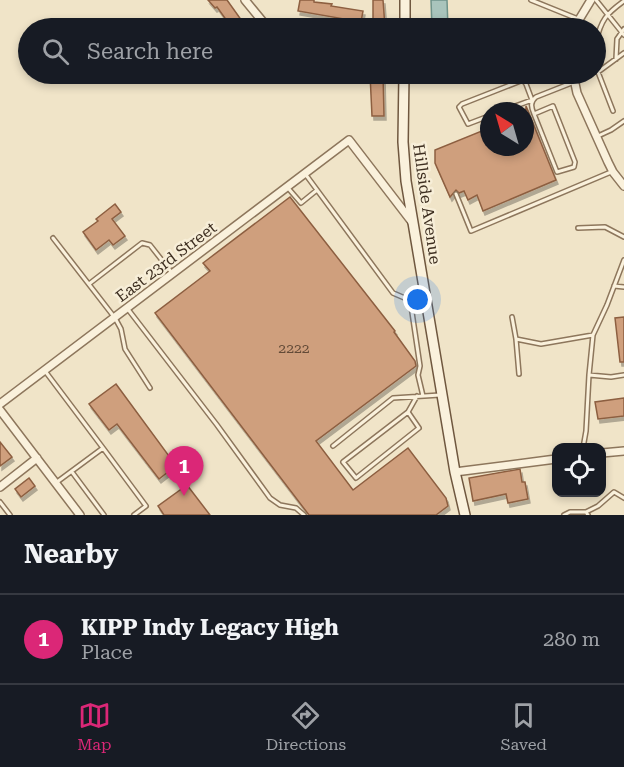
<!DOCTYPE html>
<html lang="en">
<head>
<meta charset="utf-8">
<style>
  :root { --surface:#171b24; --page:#242831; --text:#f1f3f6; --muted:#9ea1a6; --line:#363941; --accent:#db2777 }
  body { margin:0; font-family:"Roboto Serif",serif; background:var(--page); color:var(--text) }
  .controls { position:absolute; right:18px; bottom:18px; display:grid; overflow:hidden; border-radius:12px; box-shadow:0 3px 9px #0003 }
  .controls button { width:54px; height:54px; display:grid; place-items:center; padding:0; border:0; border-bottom:2px solid var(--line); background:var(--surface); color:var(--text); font:30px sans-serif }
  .compass { position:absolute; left:480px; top:102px; width:54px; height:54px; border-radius:50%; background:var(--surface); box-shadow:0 3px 9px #0003; rotate:323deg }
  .you { position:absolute; left:418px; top:300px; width:21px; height:21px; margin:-15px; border:4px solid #fff; border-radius:50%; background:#1a73e8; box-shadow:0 0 0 9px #1a73e833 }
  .badge { display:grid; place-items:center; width:39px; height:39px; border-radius:50%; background:var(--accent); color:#fff; font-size:20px; font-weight:700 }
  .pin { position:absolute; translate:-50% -50px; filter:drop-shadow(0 2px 3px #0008) }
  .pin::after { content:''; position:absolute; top:32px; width:21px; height:18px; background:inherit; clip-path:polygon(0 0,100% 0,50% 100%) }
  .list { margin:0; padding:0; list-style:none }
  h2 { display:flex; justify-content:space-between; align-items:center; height:78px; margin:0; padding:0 24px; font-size:26px }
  h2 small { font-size:20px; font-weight:400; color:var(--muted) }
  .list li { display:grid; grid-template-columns:39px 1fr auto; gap:18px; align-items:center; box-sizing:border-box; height:90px; padding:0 24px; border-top:2px solid var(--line) }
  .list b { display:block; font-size:22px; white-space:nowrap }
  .list p { margin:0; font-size:20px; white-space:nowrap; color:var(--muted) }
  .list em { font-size:20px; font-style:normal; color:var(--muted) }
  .icon { flex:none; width:33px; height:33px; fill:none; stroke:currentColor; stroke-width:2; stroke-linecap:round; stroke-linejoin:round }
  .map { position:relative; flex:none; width:624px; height:515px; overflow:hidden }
  .search { position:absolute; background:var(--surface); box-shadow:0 3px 9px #0003; left:18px; right:18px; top:18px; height:66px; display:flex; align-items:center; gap:15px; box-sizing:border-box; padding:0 21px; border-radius:33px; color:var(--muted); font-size:22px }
  .sheet { height:168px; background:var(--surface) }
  nav { display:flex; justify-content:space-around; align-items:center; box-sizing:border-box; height:84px; border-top:2px solid var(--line); background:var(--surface); font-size:16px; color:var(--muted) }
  nav a { display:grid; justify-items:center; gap:3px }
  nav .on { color:var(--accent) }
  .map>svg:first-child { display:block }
  .water { fill:#a9c4bc; stroke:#6f938a; stroke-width:1.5 }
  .building { fill:#cf9f7d; stroke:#8d5f41; stroke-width:1.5; filter:url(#shadow) }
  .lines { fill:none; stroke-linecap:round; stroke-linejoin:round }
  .lane-casing { stroke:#8d765c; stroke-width:6 }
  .street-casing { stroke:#8d765c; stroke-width:10 }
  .secondary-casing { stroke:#6f573f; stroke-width:12 }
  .lane { stroke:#faf1dc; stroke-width:3 }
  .street { stroke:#faf1dc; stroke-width:7 }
  .secondary { stroke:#faf1dc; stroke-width:9 }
  .labels { text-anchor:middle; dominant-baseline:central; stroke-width:5; stroke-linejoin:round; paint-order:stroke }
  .number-label { font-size:14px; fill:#624a37 }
  .street-label { font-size:16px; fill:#3d2e20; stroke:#f7eed8 }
</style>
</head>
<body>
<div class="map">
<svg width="624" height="515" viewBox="0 0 624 515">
  <defs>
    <filter id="shadow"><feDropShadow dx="2" dy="4" stdDeviation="0" flood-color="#0004"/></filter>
  </defs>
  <rect width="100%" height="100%" fill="#f0e4c8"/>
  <path class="water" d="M 431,0 L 447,0 L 448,28 L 432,28 Z"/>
  <path class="building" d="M 208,0 L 227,0 L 247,28 L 232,28 L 217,7 L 215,8 Z
    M 300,0 L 314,0 L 314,2 L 332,4 L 331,6 L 363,11 L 361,22 L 298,11 Z
    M 373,0 L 383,0 L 385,27 L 373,26 Z
    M 370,74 L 383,74 L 384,116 L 372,116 Z
    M 526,106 L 556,180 L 483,211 L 477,195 L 468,200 L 464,191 L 459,193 L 456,190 L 450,197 L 435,163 L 435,150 L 489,128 L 489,147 L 525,147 Z
    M 290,197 L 395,331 L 394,332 L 415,361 L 416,366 L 316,441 L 353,490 L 408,448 L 446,498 L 448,506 L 436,515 L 309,515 L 155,313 L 210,271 L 203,263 Z
    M 115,204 L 121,212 L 112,219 L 125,236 L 113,245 L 109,240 L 96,250 L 83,232 L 98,221 L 96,219 Z
    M 624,317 L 624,362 L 620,362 L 615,318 Z
    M 116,384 L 180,471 L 172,477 L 168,472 L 159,479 L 117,424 L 109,430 L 89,404 Z
    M 624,398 L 624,416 L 598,419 L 595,402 Z
    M 0,442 L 12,457 L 0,466 Z
    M 520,469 L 522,482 L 525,482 L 528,499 L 508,503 L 506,494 L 473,501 L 469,478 Z
    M 29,478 L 35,486 L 21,497 L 15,489 Z
    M 187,485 L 210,515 L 164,515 L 158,506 Z"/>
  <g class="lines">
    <g class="lane-casing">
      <path id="lane" d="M 531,0 L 578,19
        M 596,0 L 624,35
        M 596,42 C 601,20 606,14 624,1
        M 616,59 L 617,39 L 624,29
        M 596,67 L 598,72 L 624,53
        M 598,72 L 613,111
        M 534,114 L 553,106 L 575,162 L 574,167 L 557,172 L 534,114 C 531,107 530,102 536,97 L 574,82
        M 489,116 L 468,124 L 459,107 L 462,104 L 523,80 L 526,84 L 532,100 L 502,111
        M 598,136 L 611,130 L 624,121
        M 306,175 L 393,293 L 407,299 L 424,297
        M 288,188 L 301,203 L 317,190
        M 456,194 L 471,231 L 611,172
        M 578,228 L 605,227 L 624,237
        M 53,238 L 115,318 L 121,329 L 125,349 L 150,388
        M 89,284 L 142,243 L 150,245 L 172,273
        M 614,286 L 624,287
        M 410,299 L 420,366 L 418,375 L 423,396
        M 127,308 L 217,425 L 270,498 L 280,505 L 296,508 L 304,515
        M 512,317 L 516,339 L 519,374
        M 516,339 L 541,344 L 593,335
        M 45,371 L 103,448
        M 589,375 L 611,377 L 624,375
        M 408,412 L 419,428 L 356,478 L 343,462 L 408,412 L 417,396
        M 333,446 L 393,398 L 440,395
        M 583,448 L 586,431 L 589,375 L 593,335 L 607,305 L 624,260
        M 72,472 L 104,515
        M 57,482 L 103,448 L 146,506 L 134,515
        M 0,502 L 10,515
        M 586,512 L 598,506 L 614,492 L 624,498
        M 564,515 L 570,512 L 586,512 L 588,515"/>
    </g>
    <g class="street-casing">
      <path id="street" d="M 245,0 L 268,28
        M 273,28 L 280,23 L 310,28
        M 574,28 L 591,0
        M 573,74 L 577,93 L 608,162 L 613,172 L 624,186
        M 0,404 L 349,140 L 412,222
        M 0,410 L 80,515
        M 602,453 L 624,451
        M 455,472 L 556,459
        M 0,487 L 37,458"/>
    </g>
    <g class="secondary-casing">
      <path id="secondary" d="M 405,28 L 405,0
        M 404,74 L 403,142 L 406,181 L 455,472 L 465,515"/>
    </g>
    <use href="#lane" class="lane"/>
    <use href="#street" class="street"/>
    <use href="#secondary" class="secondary"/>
  </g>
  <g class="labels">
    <g class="number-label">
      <text x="294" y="348">2222</text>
    </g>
    <g class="street-label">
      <text transform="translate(427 204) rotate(82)">Hillside Avenue</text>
      <text transform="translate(166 262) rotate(-37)">East 23rd Street</text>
    </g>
  </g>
</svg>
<div class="controls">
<button><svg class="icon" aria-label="locate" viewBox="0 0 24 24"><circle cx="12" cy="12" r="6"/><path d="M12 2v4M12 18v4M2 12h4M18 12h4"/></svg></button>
</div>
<svg class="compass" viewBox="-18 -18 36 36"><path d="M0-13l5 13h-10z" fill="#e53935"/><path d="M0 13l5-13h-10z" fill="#9ea1a6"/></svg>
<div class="you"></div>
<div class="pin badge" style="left:184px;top:496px">1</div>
<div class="search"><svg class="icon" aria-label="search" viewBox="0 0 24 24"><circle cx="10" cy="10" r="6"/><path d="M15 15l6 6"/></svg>Search here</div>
</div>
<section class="sheet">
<h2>Nearby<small></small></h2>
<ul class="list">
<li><span class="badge">1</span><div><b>KIPP Indy Legacy High</b><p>Place</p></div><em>280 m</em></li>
</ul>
</section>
<nav>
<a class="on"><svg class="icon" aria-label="map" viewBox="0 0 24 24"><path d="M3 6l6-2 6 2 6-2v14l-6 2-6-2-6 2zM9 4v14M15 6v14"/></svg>Map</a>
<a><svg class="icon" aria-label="directions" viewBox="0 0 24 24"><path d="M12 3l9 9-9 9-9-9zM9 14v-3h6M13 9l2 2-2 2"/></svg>Directions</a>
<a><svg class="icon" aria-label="saved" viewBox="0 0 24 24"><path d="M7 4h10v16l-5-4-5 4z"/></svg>Saved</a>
</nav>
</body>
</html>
